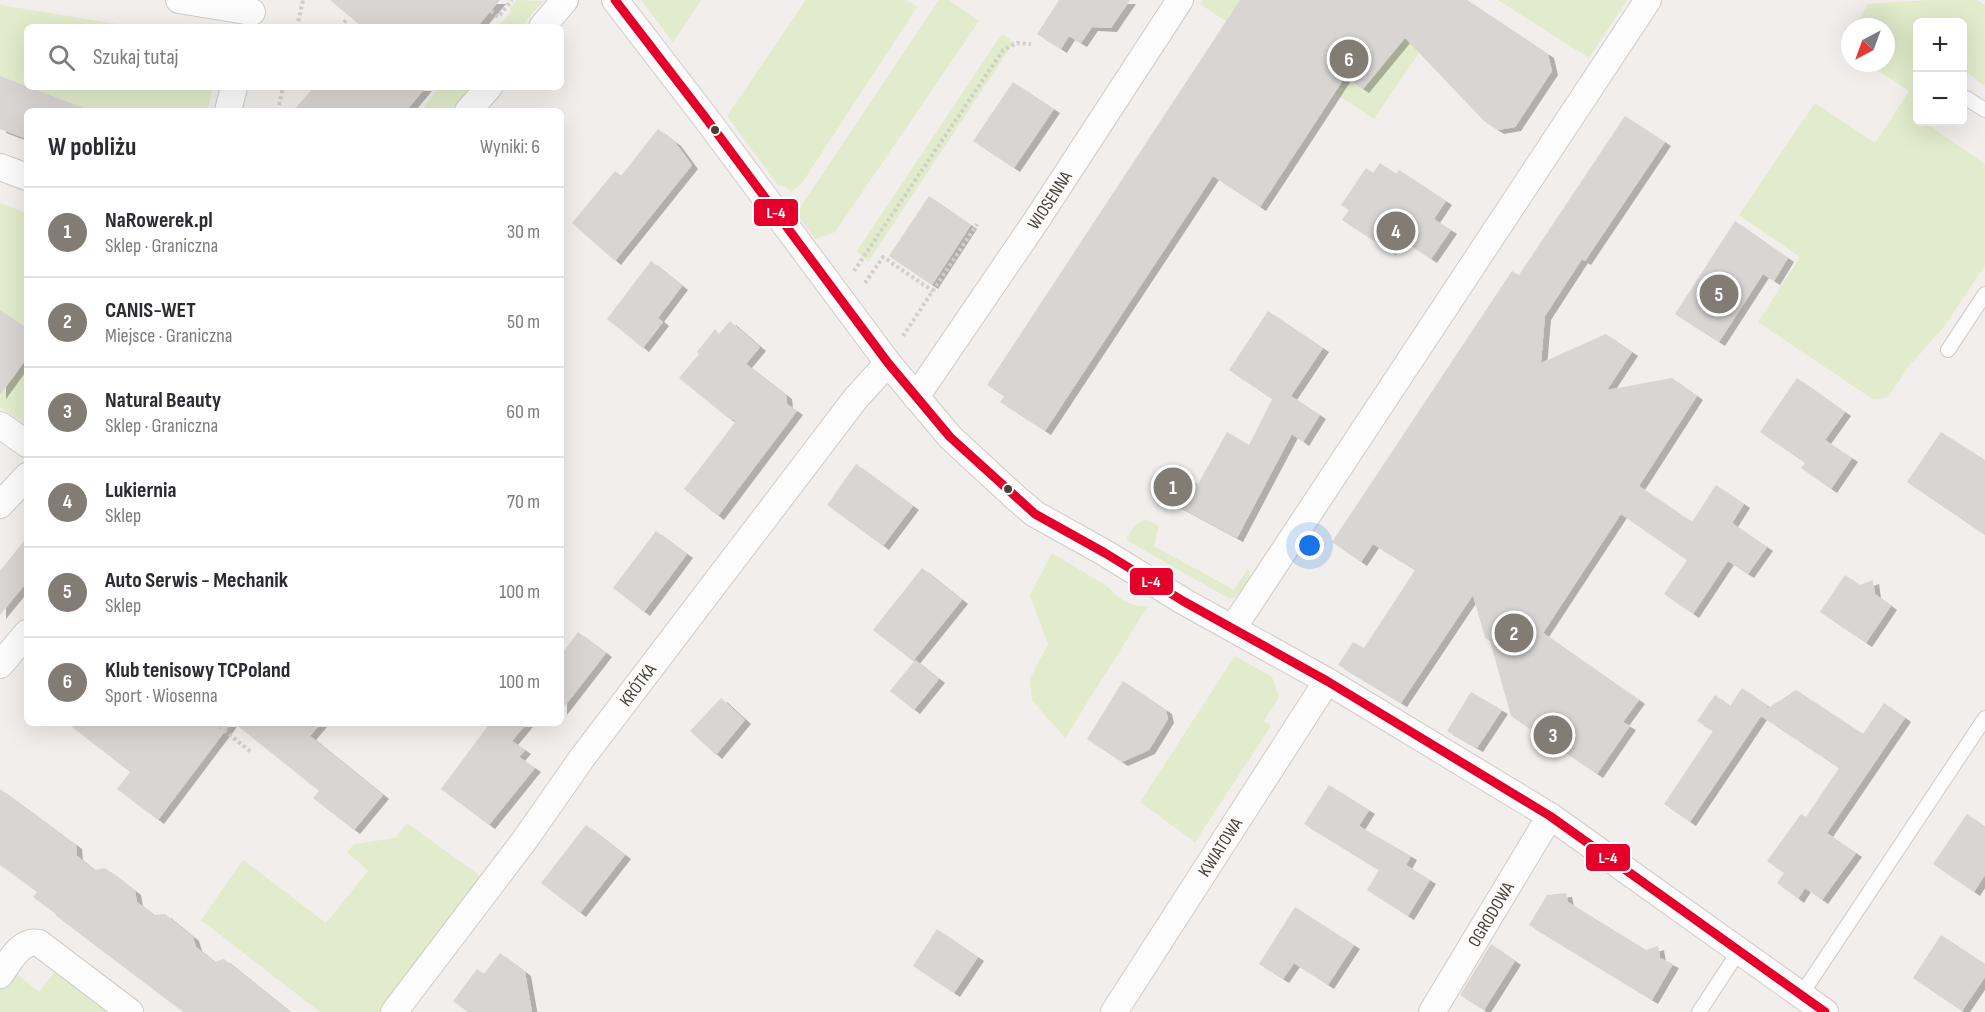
<!DOCTYPE html>
<html lang="pl">
<head>
<meta charset="utf-8">
<style>
  :root { --surface:#fff; --page:#f2f2f3; --text:#2b2b33; --muted:#7c7c81; --line:#e1e1e2; --accent:#827c75 }
  body { margin:0; font-family:"Sofia Sans Condensed",sans-serif; background:var(--page); color:var(--text) }
  .controls { position:absolute; right:18px; top:18px; display:grid; overflow:hidden; border-radius:9px; box-shadow:0 6px 24px #0002 }
  .controls button { width:54px; height:54px; display:grid; place-items:center; padding:0; border:0; border-bottom:2px solid var(--line); background:var(--surface); color:var(--text); font:30px sans-serif }
  .compass { position:absolute; left:1841px; top:18px; width:54px; height:54px; border-radius:50%; background:var(--surface); box-shadow:0 6px 24px #0002; rotate:221deg }
  .you { position:absolute; left:1310px; top:546px; width:21px; height:21px; margin:-15px; border:4px solid #fff; border-radius:50%; background:#1a73e8; box-shadow:0 0 0 9px #1a73e833 }
  .badge { display:grid; place-items:center; width:39px; height:39px; border-radius:50%; background:var(--accent); color:#fff; font-size:20px; font-weight:700 }
  .pin { position:absolute; translate:-50% -50%; border:3px solid #fff; box-shadow:0 2px 6px #0006 }
  .list { margin:0; padding:0; list-style:none }
  h2 { display:flex; justify-content:space-between; align-items:center; height:78px; margin:0; padding:0 24px; font-size:26px }
  h2 small { font-size:20px; font-weight:400; color:var(--muted) }
  .list li { display:grid; grid-template-columns:39px 1fr auto; gap:18px; align-items:center; box-sizing:border-box; height:90px; padding:0 24px; border-top:2px solid var(--line) }
  .list b { display:block; font-size:22px; white-space:nowrap }
  .list p { margin:0; font-size:20px; white-space:nowrap; color:var(--muted) }
  .list em { font-size:20px; font-style:normal; color:var(--muted) }
  .icon { flex:none; width:33px; height:33px; fill:none; stroke:currentColor; stroke-width:2; stroke-linecap:round; stroke-linejoin:round }
  .map { position:relative; flex:none; width:1985px; height:1012px; overflow:hidden }
  .search { position:absolute; background:var(--surface); box-shadow:0 6px 24px #0002; left:24px; top:24px; width:540px; height:66px; display:flex; align-items:center; gap:15px; box-sizing:border-box; padding:0 21px; border-radius:9px; color:var(--muted); font-size:22px }
  .panel { position:absolute; background:var(--surface); box-shadow:0 6px 24px #0002; left:24px; top:108px; width:540px; height:618px; border-radius:9px }
  .map>svg:first-child { display:block }
  .green { fill:#e2ebcb }
  .building { fill:#d9d5d2; filter:url(#shadow) }
  .lines { fill:none; stroke-linecap:round; stroke-linejoin:round }
  .service-casing { stroke:#cfccc8; stroke-width:16 }
  .minor-casing { stroke:#cfccc8; stroke-width:28 }
  .path { stroke:#d1cecb; stroke-width:4; stroke-dasharray:3 3; stroke-linecap:butt }
  .service { stroke:#fdfcfc; stroke-width:14 }
  .minor { stroke:#fdfcfc; stroke-width:26 }
  .bus-1-casing { stroke:#fff; stroke-width:14 }
  .bus-1 { stroke:#e4002b; stroke-width:9 }
  .bus-dot { fill:#473f36; stroke:#fff; stroke-width:2 }
  .labels { text-anchor:middle; dominant-baseline:central; stroke-width:4.5; stroke-linejoin:round; paint-order:stroke }
  .street-label { font-size:18px; fill:#473f36; stroke:#fff }
  .line-badge { stroke:#fff; stroke-width:2 }
  .badge-label { font-size:16px; text-anchor:middle; font-weight:bold; fill:#fff }
</style>
</head>
<body>
<div class="map">
<svg width="1985" height="1012" viewBox="0 0 1985 1012">
  <defs>
    <filter id="shadow"><feDropShadow dx="6" dy="4" stdDeviation="0" flood-color="#0004"/></filter>
  </defs>
  <rect width="100%" height="100%" fill="#f1eeeb"/>
  <path class="green" d="M 516,0 L 543,1 L 521,27 L 491,27 L 499,26 L 511,12 L 510,8 Z
    M 641,0 L 701,0 L 673,42 Z
    M 806,0 L 906,0 L 917,7 L 802,183 L 791,192 L 786,187 L 778,185 L 727,116 Z
    M 939,0 L 949,0 L 979,21 L 835,232 L 815,239 L 798,216 L 801,206 Z
    M 1203,0 L 1455,0 L 1374,119 L 1200,4 Z
    M 1498,0 L 1627,0 L 1589,58 Z
    M 1929,0 L 1977,0 L 1985,5 L 1985,86 L 1969,74 L 1963,81 L 1962,22 L 1918,22 L 1918,122 L 1933,122 L 1930,126 L 1985,164 L 1985,265 L 1943,328 L 1909,366 L 1888,397 L 1874,400 L 1758,322 L 1800,257 L 1739,215 L 1815,103 L 1875,143 L 1909,91 L 1867,63 L 1886,63 L 1886,27 L 1854,27 L 1868,4 Z
    M 0,5 L 135,27 L 27,27 L 27,86 L 0,76 Z
    M 1002,34 L 1014,42 L 868,262 L 857,251 Z
    M 30,87 L 213,87 L 207,111 L 93,111 Z
    M 440,87 L 470,87 L 450,111 L 420,111 Z
    M 0,203 L 27,213 L 27,329 L 0,310 Z
    M 27,358 L 27,426 L 0,407 L 0,370 L 12,379 Z
    M 1145,520 L 1156,524 L 1158,528 L 1154,546 L 1234,590 L 1248,569 L 1251,577 L 1236,597 L 1230,599 L 1128,541 L 1127,538 C 1132,529 1135,522 1145,520 Z
    M 1052,553 L 1108,587 C 1118,599 1132,608 1148,606 L 1065,738 L 1032,700 L 1030,679 L 1048,644 L 1030,595 Z
    M 1235,656 L 1272,677 L 1279,697 L 1264,721 L 1271,726 L 1195,842 L 1140,802 Z
    M 407,823 L 483,878 L 380,1012 L 320,1012 L 201,920 L 243,860 L 326,923 L 368,871 L 347,852 L 354,844 L 395,838 Z
    M 58,968 L 115,1012 L 0,1012 L 0,988 L 13,971 L 39,992 Z"/>
  <path class="building" d="M 330,0 L 500,0 L 477,27 L 362,27 Z
    M 1059,0 L 1130,0 L 1111,28 L 1092,27 L 1081,43 L 1069,36 L 1061,49 L 1037,34 Z
    M 1240,0 L 1467,0 L 1548,54 L 1552,71 L 1515,127 L 1498,130 L 1484,121 L 1405,38 L 1363,89 L 1345,77 L 1260,207 L 1213,176 L 1045,431 L 1000,402 L 1004,396 L 987,385 Z
    M 0,76 L 87,109 L 86,111 L 27,111 L 27,139 L 0,129 Z
    M 1013,82 L 1054,109 L 1014,168 L 973,141 Z
    M 314,87 L 426,87 L 406,111 L 293,111 Z
    M 1625,116 L 1665,142 L 1585,261 L 1582,259 L 1545,316 L 1541,363 L 1606,334 L 1632,352 L 1607,390 L 1672,378 L 1697,396 L 1639,486 L 1692,522 L 1716,485 L 1744,504 L 1732,523 L 1767,547 L 1748,574 L 1728,561 L 1693,614 L 1664,594 L 1687,560 L 1621,514 L 1543,633 L 1639,700 L 1623,722 L 1630,726 L 1597,774 L 1511,716 L 1490,641 L 1485,638 L 1473,595 L 1401,703 L 1338,665 L 1353,642 L 1364,648 L 1415,570 L 1373,544 L 1361,562 L 1332,542 L 1512,271 L 1519,275 Z
    M 658,129 L 675,142 L 692,165 L 615,261 L 572,223 L 615,171 L 621,176 Z
    M 1380,163 L 1396,174 L 1399,170 L 1446,201 L 1434,219 L 1451,230 L 1431,259 L 1399,238 L 1390,251 L 1342,220 L 1349,210 L 1341,205 L 1366,168 L 1373,173 Z
    M 929,196 L 971,225 L 932,285 L 889,256 Z
    M 1735,221 L 1788,258 L 1774,281 L 1763,274 L 1719,342 L 1675,314 Z
    M 651,261 L 682,286 L 658,318 L 663,322 L 643,348 L 607,319 Z
    M 0,310 L 27,329 L 27,358 L 0,395 Z
    M 1268,311 L 1323,348 L 1291,396 L 1320,415 L 1303,442 L 1292,434 L 1237,538 L 1150,491 L 1164,466 L 1198,484 L 1227,432 L 1249,445 L 1272,399 L 1229,370 Z
    M 730,321 L 760,347 L 746,364 L 786,395 L 787,404 L 797,411 L 718,516 L 684,489 L 736,421 L 727,417 L 679,378 L 699,354 L 697,352 L 715,329 L 719,334 Z
    M 1797,378 L 1845,412 L 1825,440 L 1852,458 L 1831,489 L 1801,468 L 1805,463 L 1760,432 Z
    M 1941,432 L 1985,460 L 1985,535 L 1907,482 Z
    M 856,464 L 913,506 L 883,546 L 827,505 Z
    M 656,531 L 687,554 L 644,612 L 613,588 Z
    M 27,537 L 27,582 L 0,615 L 0,571 Z
    M 922,568 L 962,600 L 913,661 L 873,630 Z
    M 1845,575 L 1860,585 L 1873,580 L 1875,594 L 1891,606 L 1866,643 L 1820,612 Z
    M 578,632 L 606,653 L 561,711 L 561,655 Z
    M 915,660 L 939,679 L 914,710 L 890,691 Z
    M 1123,681 L 1166,710 L 1168,719 L 1149,750 L 1122,762 L 1087,739 Z
    M 1742,688 L 1768,706 L 1765,710 L 1796,690 L 1863,734 L 1884,703 L 1905,718 L 1827,833 L 1856,853 L 1822,900 L 1805,888 L 1798,899 L 1777,883 L 1784,873 L 1767,861 L 1801,814 L 1806,817 L 1839,768 L 1761,716 L 1690,822 L 1664,804 L 1713,731 L 1697,721 L 1715,695 L 1730,706 Z
    M 1471,692 L 1502,710 L 1477,748 L 1447,731 Z
    M 721,698 L 745,720 L 716,755 L 690,731 Z
    M 67,723 L 231,723 L 158,820 L 117,789 L 130,772 Z
    M 234,723 L 321,723 L 310,736 L 383,795 L 354,830 L 313,798 L 319,791 Z
    M 490,723 L 527,723 L 512,741 L 525,750 L 519,757 L 535,768 L 489,825 L 441,789 Z
    M 1329,785 L 1369,810 L 1359,826 L 1411,856 L 1406,865 L 1430,880 L 1408,916 L 1367,890 L 1379,870 L 1304,824 Z
    M 0,789 L 76,845 L 77,856 L 94,870 L 105,868 L 135,891 L 137,902 L 154,915 L 165,914 L 193,937 L 196,947 L 215,962 L 224,959 L 290,1012 L 183,1012 L 55,915 L 56,914 L 33,897 L 37,892 L 0,865 Z
    M 1967,814 L 1985,827 L 1985,875 L 1974,892 L 1933,864 Z
    M 586,825 L 625,855 L 580,913 L 541,883 Z
    M 1566,893 L 1568,902 L 1646,950 L 1658,946 L 1660,958 L 1673,964 L 1652,1000 L 1529,925 L 1547,895 Z
    M 1295,907 L 1354,945 L 1328,985 L 1294,963 L 1283,979 L 1259,964 Z
    M 937,929 L 978,957 L 954,993 L 913,966 Z
    M 1941,935 L 1985,964 L 1985,977 L 1962,1011 L 1913,978 Z
    M 1491,944 L 1515,961 L 1484,1010 L 1460,995 Z
    M 500,953 L 525,972 L 532,1012 L 468,1012 L 453,1001 L 477,969 L 484,974 Z"/>
  <g class="lines">
    <g class="service-casing">
      <path id="service" d="M 1966,98 L 1985,110
        M 1948,350 L 1985,294
        M 1801,995 L 1985,718
        M 1699,1012 L 1739,951"/>
    </g>
    <g class="minor-casing">
      <g id="minor">
        <path d="M 179,0 L 252,12"/>
        <path d="M 615,0 L 705,117 L 888,363 L 950,437 L 1016,498 L 1035,514 L 1105,553 L 1183,601 L 1327,681 L 1550,816 L 1825,1012"/>
        <path d="M 542,27 L 565,0"/>
        <path d="M 228,111 L 234,87"/>
        <path d="M 468,111 L 489,87"/>
        <path d="M 0,167 L 27,177"/>
        <path id="s1" d="M 916,397 L 1036,221 L 1180,0"/>
        <path d="M 0,425 L 27,444"/>
        <path d="M 0,505 L 27,476"/>
        <path d="M 1233,628 L 1648,0"/>
        <path d="M 0,665 L 27,633"/>
        <path d="M 0,975 C 10,962 20,939 39,943 L 130,1012"/>
        <path id="s2" d="M 394,1012 L 524,841 L 582,758 L 856,398 L 888,363"/>
        <path id="s3" d="M 1114,1012 L 1327,681"/>
        <path id="s4" d="M 1432,1012 L 1550,816"/>
      </g>
    </g>
    <path class="path" d="M 491,11 L 498,17 L 512,0
      M 297,27 L 303,0
      M 340,27 L 348,18
      M 310,87 L 312,89
      M 278,111 L 283,87
      M 854,271 L 1003,50 L 1017,43 L 1031,44
      M 865,283 L 883,257 L 933,291
      M 903,336 L 977,224
      M 215,723 L 251,752"/>
    <use href="#service" class="service"/>
    <use href="#minor" class="minor"/>
    <g class="bus-1-casing">
      <path id="bus-1" d="M 615,0 L 705,117 L 888,363 L 950,437 L 1035,514 L 1105,553 L 1183,601 L 1327,681 L 1550,816 L 1825,1012"/>
    </g>
    <use href="#bus-1" class="bus-1"/>
  </g>
  <g class="bus-dot">
    <circle cx="715" cy="130" r="5"/>
    <circle cx="1008" cy="489" r="5"/>
  </g>
  <g class="labels">
    <g class="street-label">
      <text stroke="none"><textPath href="#s1" startOffset="238">WIOSENNA</textPath></text>
      <text stroke="none"><textPath href="#s2" startOffset="408">KRÓTKA</textPath></text>
      <text stroke="none"><textPath href="#s3" startOffset="196">KWIATOWA</textPath></text>
      <text stroke="none"><textPath href="#s4" startOffset="114">OGRODOWA</textPath></text>
    </g>
  </g>
  <g class="line-badge">
    <rect x="753" y="198" width="46" height="29" rx="6" fill="#e4002b"/>
    <rect x="1129" y="567" width="45" height="29" rx="6" fill="#e4002b"/>
    <rect x="1585" y="843" width="46" height="29" rx="6" fill="#e4002b"/>
  </g>
  <g class="badge-label">
    <text x="776" y="218">L-4</text>
    <text x="1151" y="587">L-4</text>
    <text x="1608" y="863">L-4</text>
  </g>
</svg>
<div class="controls">
<button>+</button>
<button>−</button>
</div>
<svg class="compass" viewBox="-18 -18 36 36"><path d="M0-13l5 13h-10z" fill="#e53935"/><path d="M0 13l5-13h-10z" fill="#7c7c81"/></svg>
<div class="you"></div>
<div class="pin badge" style="left:1173px;top:487px">1</div>
<div class="pin badge" style="left:1514px;top:633px">2</div>
<div class="pin badge" style="left:1553px;top:735px">3</div>
<div class="pin badge" style="left:1396px;top:231px">4</div>
<div class="pin badge" style="left:1719px;top:294px">5</div>
<div class="pin badge" style="left:1349px;top:59px">6</div>
<div class="search"><svg class="icon" aria-label="search" viewBox="0 0 24 24"><circle cx="10" cy="10" r="6"/><path d="M15 15l6 6"/></svg>Szukaj tutaj</div>
<section class="panel">
<h2>W pobliżu<small>Wyniki: 6</small></h2>
<ul class="list">
<li><span class="badge">1</span><div><b>NaRowerek.pl</b><p>Sklep · Graniczna</p></div><em>30 m</em></li>
<li><span class="badge">2</span><div><b>CANIS-WET</b><p>Miejsce · Graniczna</p></div><em>50 m</em></li>
<li><span class="badge">3</span><div><b>Natural Beauty</b><p>Sklep · Graniczna</p></div><em>60 m</em></li>
<li><span class="badge">4</span><div><b>Lukiernia</b><p>Sklep</p></div><em>70 m</em></li>
<li><span class="badge">5</span><div><b>Auto Serwis - Mechanik</b><p>Sklep</p></div><em>100 m</em></li>
<li><span class="badge">6</span><div><b>Klub tenisowy TCPoland</b><p>Sport · Wiosenna</p></div><em>100 m</em></li>
</ul>
</section>
</div>
</body>
</html>
